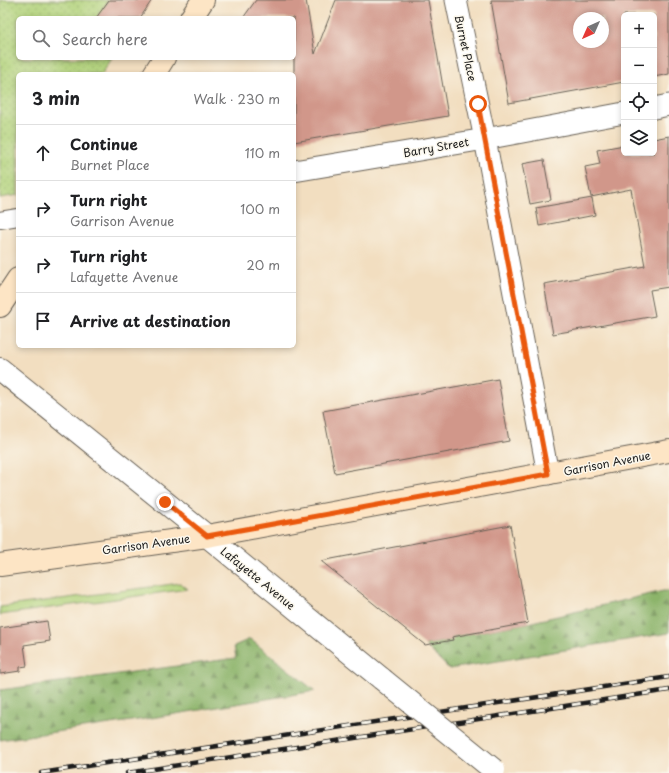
<!DOCTYPE html>
<html lang="en">
<head>
<meta charset="utf-8">
<style>
  :root { --surface:#fff; --page:#f6f6f6; --text:#202124; --muted:#757577; --line:#e0e0e0 }
  body { margin:0; font-family:"Playpen Sans",sans-serif; background:var(--page); color:var(--text) }
  .controls { position:absolute; right:12px; top:12px; display:grid; overflow:hidden; border-radius:6px; box-shadow:0 2px 6px #0003 }
  .controls button { width:36px; height:36px; display:grid; place-items:center; padding:0; border:0; border-bottom:1px solid var(--line); background:var(--surface); color:var(--text); font:20px sans-serif }
  .compass { position:absolute; left:573px; top:12px; width:36px; height:36px; border-radius:50%; background:var(--surface); box-shadow:0 2px 6px #0003; rotate:225deg }
  .stop { position:absolute; width:12px; height:12px; margin:-9px; border:3px solid #ea580c; border-radius:50%; background:#fff }
  .stop.end { background:#ea580c; border-color:#fff; box-shadow:0 1px 4px #0008 }
  .list { margin:0; padding:0; list-style:none }
  h2 { display:flex; justify-content:space-between; align-items:center; height:52px; margin:0; padding:0 16px; font-size:17px }
  h2 small { font-size:13px; font-weight:400; color:var(--muted) }
  .list li { display:grid; grid-template-columns:26px 1fr auto; gap:12px; align-items:center; box-sizing:border-box; height:56px; padding:0 16px; border-top:1px solid var(--line) }
  .list b { display:block; font-size:15px; white-space:nowrap }
  .list p { margin:0; font-size:13px; white-space:nowrap; color:var(--muted) }
  .list em { font-size:13px; font-style:normal; color:var(--muted) }
  .icon { flex:none; width:22px; height:22px; fill:none; stroke:currentColor; stroke-width:2; stroke-linecap:round; stroke-linejoin:round }
  .map { position:relative; flex:none; width:669px; height:773px; overflow:hidden }
  .search { position:absolute; background:var(--surface); box-shadow:0 2px 6px #0003; left:16px; top:16px; width:280px; height:44px; display:flex; align-items:center; gap:10px; box-sizing:border-box; padding:0 14px; border-radius:6px; color:var(--muted); font-size:15px }
  .panel { position:absolute; background:var(--surface); box-shadow:0 2px 6px #0003; left:16px; top:72px; width:280px; height:276px; border-radius:6px }
  .map>svg:first-child { display:block }
  .grass { fill:url(#grass-dots); stroke:#66774b }
  .forest { fill:url(#forest-firs); stroke:#546843 }
  .garden { fill:#b1d27a; stroke:#66774b }
  .building { fill:#d1978a; fill-rule:evenodd }
  .lines { fill:none; stroke-linecap:round; stroke-linejoin:round }
  .pedestrian-casing { stroke:#676055; stroke-width:18 }
  .minor-casing { stroke:#676055; stroke-width:23 }
  .tertiary-casing { stroke:#676055; stroke-width:24 }
  .secondary-casing { stroke:#676055; stroke-width:24 }
  .pedestrian { stroke:#fff; stroke-width:16 }
  .minor { stroke:#fff; stroke-width:21 }
  .tertiary { stroke:#fff; stroke-width:22 }
  .secondary { stroke:#fde5c5; stroke-width:22 }
  .rail-casing { stroke:#1c1c1c; stroke-width:4.5 }
  .rail { stroke:#fbf7ec; stroke-width:3; stroke-dasharray:9; stroke-linecap:butt }
  .tertiary-bridge-casing { stroke:#676055; stroke-width:24; stroke-linecap:butt }
  .tertiary-bridge { stroke:#fff; stroke-width:22 }
  .route { stroke:#ea580c; stroke-width:5 }
  .labels { text-anchor:middle; dominant-baseline:central; stroke-width:3; stroke-linejoin:round; paint-order:stroke }
  .street-label { font-size:11px; fill:#1c1c1c; stroke:#fbf7ec }
</style>
</head>
<body>
<div class="map">
<svg width="669" height="773" viewBox="0 0 669 773">
  <defs>
    <pattern id="grass-dots" width="8" height="8" patternUnits="userSpaceOnUse"><rect width="8" height="8" fill="#b1d27a"/><path d="M2 2h.1M6 6h.1" fill="none" stroke="#98b469" stroke-width="1.8" stroke-linecap="round"/></pattern>
    <pattern id="forest-firs" width="22" height="20" patternUnits="userSpaceOnUse"><rect width="22" height="20" fill="#8cb46a"/><path d="M5 1l3.5 6h-7zM16 11l3.5 6h-7z" fill="#729256"/></pattern>
  </defs>
  <rect width="100%" height="100%" fill="#fbf7ec"/>
  <filter id="ink" filterUnits="userSpaceOnUse"><feTurbulence type="fractalNoise" baseFrequency=".025" numOctaves="2"/><feDisplacementMap in="SourceGraphic" scale="8" xChannelSelector="R" yChannelSelector="G"/><feConvolveMatrix kernelMatrix="1 2 1 2 8 2 1 2 1" color-interpolation-filters="sRGB"/></filter>
  <filter id="wash" filterUnits="userSpaceOnUse"><feTurbulence type="fractalNoise" baseFrequency=".012" numOctaves="4" result="noise"/><feDisplacementMap in="SourceGraphic" scale="16" xChannelSelector="R" yChannelSelector="G"/><feGaussianBlur stdDeviation="0.9" result="paint"/><feColorMatrix in="noise" values="0 0 0 0 0 0 0 0 0 0 0 0 0 0 0 0 0 1.4 0 .05"/><feComposite in="paint" operator="in"/></filter>
  <g filter="url(#wash)">
    <rect width="100%" height="100%" fill="#f2dec0"/>
    <path class="grass" d="M 0,0 L 109,0 L 96,18 L 18,18 L 18,58 L 112,58 L 102,74 L 18,74 L 18,195 L 0,198 Z"/>
    <path class="forest" d="M 663,591 L 669,591 L 669,633 L 449,669 L 425,645 L 452,640 L 452,637 L 528,623 Z
      M 250,639 L 315,691 L 145,719 L 0,740 L 0,690 L 236,658 L 234,646 Z"/>
    <path class="garden" d="M 180,583 L 188,589 L 0,615 L 0,607 Z"/>
    <g id="blocks">
      <path class="building" d="M 109,0 L 152,0 L 140,18 L 96,18 Z
        M 256,0 L 306,0 L 315,54 L 336,0 L 428,0 L 448,116 L 294,142 L 294,18 L 243,18 Z
        M 491,0 L 669,0 L 669,74 L 654,77 L 654,15 L 624,15 L 624,82 L 509,103 ZM 579,18 L 603,18 L 603,42 L 579,42 Z
        M 669,136 L 669,287 L 650,290 L 655,316 L 553,334 L 544,284 L 645,266 L 631,189 L 591,197 L 585,167 L 600,164 L 597,150 L 624,145 L 624,153 L 654,153 L 654,139 Z
        M 544,160 L 551,200 L 530,204 L 522,164 Z
        M 592,198 L 595,215 L 539,226 L 536,208 Z
        M 498,379 L 509,441 L 335,473 L 323,411 Z
        M 510,525 L 528,623 L 452,637 L 453,640 L 425,645 L 321,561 Z
        M 47,621 L 50,641 L 24,645 L 27,666 L 20,667 L 20,671 L 0,674 L 0,628 Z"/>
    </g>
  </g>
  <g filter="url(#ink)">
    <use href="#blocks" fill-opacity="0" stroke="#676055" stroke-width="1"/>
    <g class="lines">
      <g class="pedestrian-casing">
        <path id="pedestrian" d="M 0,220 L 18,217"/>
      </g>
      <g class="minor-casing">
        <path id="minor" d="M 456,0 L 485,139 L 548,474
          M 654,108 L 669,105
          M 294,171 L 485,139 L 624,113"/>
      </g>
      <g class="tertiary-casing">
        <path id="tertiary" d="M 0,369 L 207,536 L 382,679"/>
      </g>
      <g class="secondary-casing">
        <path id="secondary" d="M 191,18 L 203,0
          M 154,74 L 164,58
          M 0,306 L 18,279
          M 0,565 L 207,536 L 669,451"/>
      </g>
      <use href="#pedestrian" class="pedestrian"/>
      <use href="#minor" class="minor"/>
      <use href="#tertiary" class="tertiary"/>
      <use href="#secondary" class="secondary"/>
      <g class="rail-casing">
        <path id="rail" d="M 41,773 L 669,677
          M 127,773 L 669,690"/>
      </g>
      <use href="#rail" class="rail"/>
      <g class="tertiary-bridge-casing">
        <path id="tertiary-bridge" d="M 382,679 L 494,770"/>
      </g>
      <use href="#tertiary-bridge" class="tertiary-bridge"/>
    </g>
  </g>
  <g class="lines" filter="url(#ink)">
    <path class="route" d="M 165,502 L 207,536 L 548,474 L 478,104"/>
  </g>
  <g class="labels">
    <g class="street-label">
      <text transform="translate(466 48) rotate(78)">Burnet Place</text>
      <text transform="translate(436 147) rotate(-10)">Barry Street</text>
      <text transform="translate(607 463) rotate(-11)">Garrison Avenue</text>
      <text transform="translate(146 544) rotate(-8)">Garrison Avenue</text>
      <text transform="translate(258 578) rotate(39)">Lafayette Avenue</text>
    </g>
  </g>
</svg>
<div class="controls">
<button>+</button>
<button>−</button>
<button><svg class="icon" aria-label="locate" viewBox="0 0 24 24"><circle cx="12" cy="12" r="6"/><path d="M12 2v4M12 18v4M2 12h4M18 12h4"/></svg></button>
<button><svg class="icon" aria-label="layers" viewBox="0 0 24 24"><path d="M12 4l9 5-9 5-9-5zM3 14l9 5 9-5"/></svg></button>
</div>
<svg class="compass" viewBox="-18 -18 36 36"><path d="M0-13l5 13h-10z" fill="#e53935"/><path d="M0 13l5-13h-10z" fill="#757577"/></svg>
<div class="stop" style="left:478px;top:104px"></div>
<div class="stop end" style="left:165px;top:502px"></div>
<div class="search"><svg class="icon" aria-label="search" viewBox="0 0 24 24"><circle cx="10" cy="10" r="6"/><path d="M15 15l6 6"/></svg>Search here</div>
<section class="panel">
<h2>3 min<small>Walk · 230 m</small></h2>
<ul class="list">
<li><svg class="icon" aria-label="ahead" viewBox="0 0 24 24"><path d="M12 20V5M6 11l6-6 6 6"/></svg><div><b>Continue</b><p>Burnet Place</p></div><em>110 m</em></li>
<li><svg class="icon" aria-label="right" viewBox="0 0 24 24"><path d="M7 20v-9h11M14 6l5 5-5 5"/></svg><div><b>Turn right</b><p>Garrison Avenue</p></div><em>100 m</em></li>
<li><svg class="icon" aria-label="right" viewBox="0 0 24 24"><path d="M7 20v-9h11M14 6l5 5-5 5"/></svg><div><b>Turn right</b><p>Lafayette Avenue</p></div><em>20 m</em></li>
<li><svg class="icon" aria-label="arrive" viewBox="0 0 24 24"><path d="M6 21V4h12l-3 4 3 4H6"/></svg><div><b>Arrive at destination</b></div></li>
</ul>
</section>
</div>
</body>
</html>
